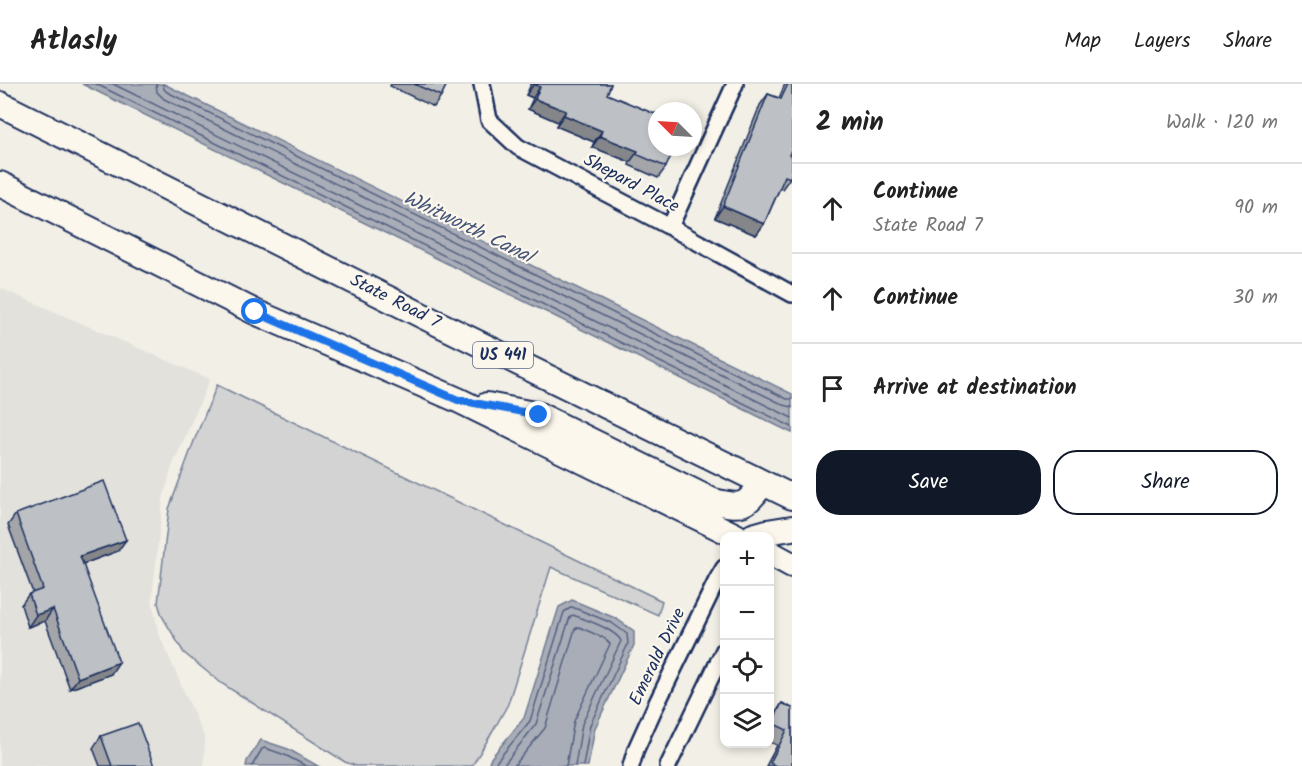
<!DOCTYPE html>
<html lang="en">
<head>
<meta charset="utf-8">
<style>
  :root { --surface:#fff; --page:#f2f2f2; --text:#222; --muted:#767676; --line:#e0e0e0; --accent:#111827 }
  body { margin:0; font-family:Kalam,sans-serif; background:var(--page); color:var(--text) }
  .controls { position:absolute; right:18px; bottom:18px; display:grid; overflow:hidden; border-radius:12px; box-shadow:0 3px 9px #0003 }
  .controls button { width:54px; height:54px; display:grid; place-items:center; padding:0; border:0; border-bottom:2px solid var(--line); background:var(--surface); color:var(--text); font:30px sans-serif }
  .compass { position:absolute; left:648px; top:18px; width:54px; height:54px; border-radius:50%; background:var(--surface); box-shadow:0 3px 9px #0003; rotate:294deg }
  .stop { position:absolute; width:18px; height:18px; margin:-14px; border:4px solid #1a73e8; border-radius:50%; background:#fff }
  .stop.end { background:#1a73e8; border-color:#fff; box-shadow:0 2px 6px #0008 }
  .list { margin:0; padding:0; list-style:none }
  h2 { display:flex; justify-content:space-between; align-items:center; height:78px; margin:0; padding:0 24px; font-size:26px }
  h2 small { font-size:20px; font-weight:400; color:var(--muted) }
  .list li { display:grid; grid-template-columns:39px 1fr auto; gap:18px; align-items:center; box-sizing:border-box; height:90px; padding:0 24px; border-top:2px solid var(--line) }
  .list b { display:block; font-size:22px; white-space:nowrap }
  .list p { margin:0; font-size:20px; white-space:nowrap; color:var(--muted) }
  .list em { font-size:20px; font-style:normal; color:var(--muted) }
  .actions { display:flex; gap:12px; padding:18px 24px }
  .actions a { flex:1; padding:14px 0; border:2px solid var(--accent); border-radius:24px; text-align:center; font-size:21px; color:var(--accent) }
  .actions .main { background:var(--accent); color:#fff }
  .icon { flex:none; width:33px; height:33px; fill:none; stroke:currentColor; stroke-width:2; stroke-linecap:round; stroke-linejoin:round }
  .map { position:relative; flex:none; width:792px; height:682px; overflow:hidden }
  header { display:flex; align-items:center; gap:36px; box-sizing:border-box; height:84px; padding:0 30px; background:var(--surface); border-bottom:2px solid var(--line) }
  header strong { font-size:28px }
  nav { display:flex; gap:33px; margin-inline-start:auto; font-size:21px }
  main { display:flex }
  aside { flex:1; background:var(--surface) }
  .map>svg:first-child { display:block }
  .built { fill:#e2e1dc }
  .green { fill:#d2d3d2; stroke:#768198; stroke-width:1.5 }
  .water { fill:#a9adb7; stroke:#707b93; stroke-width:1.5 }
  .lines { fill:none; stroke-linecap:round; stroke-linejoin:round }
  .shore { stroke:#546182; stroke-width:1.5 }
  .minor-casing { stroke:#1b2f5e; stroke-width:20 }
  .primary-casing { stroke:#1b2f5e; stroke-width:28 }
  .minor { stroke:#fbf7ec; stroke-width:15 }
  .primary { stroke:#fbf7ec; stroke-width:24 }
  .wall { fill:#a3a5a9; stroke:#1b2f5e; stroke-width:1.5 }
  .shaded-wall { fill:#848689; stroke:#1b2f5e; stroke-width:1.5 }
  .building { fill:#bdc0c4; stroke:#1b2f5e; stroke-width:1.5 }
  .route { stroke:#1a73e8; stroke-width:8 }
  .labels { text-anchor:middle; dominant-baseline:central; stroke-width:4.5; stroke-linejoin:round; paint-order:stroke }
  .shield { fill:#fbf7ec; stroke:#5e6b89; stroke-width:1.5 }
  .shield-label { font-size:16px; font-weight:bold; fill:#1b2f5e }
  .street-label { font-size:18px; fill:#1b2f5e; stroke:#fbf7ec }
  .water-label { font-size:20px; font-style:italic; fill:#465579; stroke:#fbf7ec }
</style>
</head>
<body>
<header>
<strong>Atlasly</strong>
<nav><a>Map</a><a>Layers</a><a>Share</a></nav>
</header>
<main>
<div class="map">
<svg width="792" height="682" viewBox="0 0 792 682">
  <rect width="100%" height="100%" fill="#f2efe6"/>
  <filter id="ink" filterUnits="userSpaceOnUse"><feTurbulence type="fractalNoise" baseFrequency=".0167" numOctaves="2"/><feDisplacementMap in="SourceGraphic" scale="12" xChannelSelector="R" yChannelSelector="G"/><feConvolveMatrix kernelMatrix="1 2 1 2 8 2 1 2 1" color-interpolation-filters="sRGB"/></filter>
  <g filter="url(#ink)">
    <path class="built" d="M 0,204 L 210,295 L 172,383 L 163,415 L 152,515 L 158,548 L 205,655 L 204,682 L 0,682 Z"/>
    <path class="green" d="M 217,301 L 662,517 L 658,531 L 551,483 L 508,620 L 493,647 L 472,682 L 356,682 L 345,678 L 221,599 L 184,569 L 162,532 L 158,519 L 169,425 L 194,357 Z"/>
    <path class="water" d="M 82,0 L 164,0 L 792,310 L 792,349 Z
      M 572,516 L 615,534 L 634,547 L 634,561 L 595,644 L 588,682 L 488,682 L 491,674 L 524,634 L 559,523 Z
      M 261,656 L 288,665 L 318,682 L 246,682 L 247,677 Z"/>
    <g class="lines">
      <path class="shore" d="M 96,0 L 792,343
        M 113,0 L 792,334
        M 156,0 L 157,8 L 164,15 L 784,321 L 792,323
        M 163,0 L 164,5 L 167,8 L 787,315 L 792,315
        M 252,682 L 262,665 L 265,664 L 285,671 L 306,682
        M 495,682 L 497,677 L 530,637 L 564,528 L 572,523 L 612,539 L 627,550 L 628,560 L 590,641 L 583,682
        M 503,682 L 536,640 L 570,533 L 573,531 C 586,536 615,545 621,557 L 582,640 L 575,682
        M 514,682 L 545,644 L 575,545 L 579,543 L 604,554 L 610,560 L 574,637 L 566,682"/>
      <g class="minor-casing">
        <path id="minor" d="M 482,0 L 489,36 L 518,63 L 670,143 L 792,210
          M 670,143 L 735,0
          M 631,682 L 636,665 L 654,625 L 717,496 L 724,484
          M 668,682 L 724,566"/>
      </g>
      <g class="primary-casing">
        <path id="primary" d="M 0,20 L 437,239 L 792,413
          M 0,100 L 255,228 L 458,316 L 736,452
          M 487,321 L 539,331 L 713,417 C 743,424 745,423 763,399
          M 753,452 L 767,448 L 792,444
          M 770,469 L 792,481"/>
      </g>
      <use href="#minor" class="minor"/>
      <use href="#primary" class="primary"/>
    </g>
    <path class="wall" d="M 391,0 L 447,0 L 441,12 L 434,23 L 390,2 Z
      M 531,0 L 611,0 L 607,10 L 666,83 L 658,94 L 629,81 L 630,78 L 592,63 L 594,58 L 556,42 L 558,38 L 528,25 L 533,14 L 526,11 Z
      M 785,0 L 792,0 L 789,71 L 790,94 L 782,105 L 780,104 L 764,140 L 756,151 L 715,134 L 760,21 L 768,10 L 779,14 Z
      M 16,430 L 118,467 L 83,480 L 111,590 L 70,605 L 45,537 L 28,543 L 21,521 L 29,510 L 33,509 L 8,441 Z
      M 782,619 L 792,624 L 792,682 L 766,682 L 777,661 L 770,658 L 770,638 Z
      M 101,652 L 154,682 L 100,682 L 93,664 Z"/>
    <path class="shaded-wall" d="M 534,0 L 540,3 L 533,14 L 526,11 Z
      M 535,15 L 566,27 L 558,38 L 528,25 Z
      M 564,31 L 602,47 L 594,58 L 556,42 Z
      M 600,52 L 638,67 L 630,78 L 592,63 Z
      M 723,122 L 764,140 L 756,151 L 715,134 Z
      M 126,456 L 118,467 L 72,484 L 80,472 Z
      M 53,525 L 45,537 L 28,543 L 36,531 Z
      M 119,578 L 111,590 L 70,605 L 78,594 Z"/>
    <path class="building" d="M 414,0 L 447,0 L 441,12 Z
      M 534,0 L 611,0 L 607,10 L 655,30 L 655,29 L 657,29 L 657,63 L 675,63 L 666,83 L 636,70 L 638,67 L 600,52 L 602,47 L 564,31 L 566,27 L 535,15 L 540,3 Z
      M 788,0 L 792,0 L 792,64 L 789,71 L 792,72 L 792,88 L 790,94 L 785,92 L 764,140 L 723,122 L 768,10 L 781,15 Z
      M 104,397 L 126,456 L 80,472 L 119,578 L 78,594 L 53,525 L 36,531 L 29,510 L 43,505 L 16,430 Z
      M 782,619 L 792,624 L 792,682 L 776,682 L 770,679 L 787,646 L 772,639 Z
      M 138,639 L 154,682 L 112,682 L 101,652 Z"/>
  </g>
  <g class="lines" filter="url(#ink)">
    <path class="route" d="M 255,228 L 458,316 L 539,331"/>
  </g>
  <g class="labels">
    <rect class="shield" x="473" y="258" width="60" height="26" rx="4.5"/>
    <g class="shield-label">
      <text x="503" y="271">US 441</text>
    </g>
    <g class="street-label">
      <text transform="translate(631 100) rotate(28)">Shepard Place</text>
      <text transform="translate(395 218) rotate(27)">State Road 7</text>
      <text transform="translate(658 573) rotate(-64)">Emerald Drive</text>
    </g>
    <g class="water-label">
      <text transform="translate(468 144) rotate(26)">Whitworth Canal</text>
    </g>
  </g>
</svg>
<div class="controls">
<button>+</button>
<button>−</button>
<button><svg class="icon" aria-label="locate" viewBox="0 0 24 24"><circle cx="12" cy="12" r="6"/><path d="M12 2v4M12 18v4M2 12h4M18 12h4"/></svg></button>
<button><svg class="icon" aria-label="layers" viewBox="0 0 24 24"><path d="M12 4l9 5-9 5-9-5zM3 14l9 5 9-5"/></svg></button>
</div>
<svg class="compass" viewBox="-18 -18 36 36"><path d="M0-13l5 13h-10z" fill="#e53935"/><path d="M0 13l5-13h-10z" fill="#767676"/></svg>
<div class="stop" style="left:255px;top:228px"></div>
<div class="stop end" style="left:539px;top:331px"></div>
</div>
<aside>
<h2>2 min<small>Walk · 120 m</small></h2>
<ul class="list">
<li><svg class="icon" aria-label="ahead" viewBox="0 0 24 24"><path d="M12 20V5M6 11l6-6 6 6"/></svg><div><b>Continue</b><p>State Road 7</p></div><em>90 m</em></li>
<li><svg class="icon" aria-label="ahead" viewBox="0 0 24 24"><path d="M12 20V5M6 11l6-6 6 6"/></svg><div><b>Continue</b></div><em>30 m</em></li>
<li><svg class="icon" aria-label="arrive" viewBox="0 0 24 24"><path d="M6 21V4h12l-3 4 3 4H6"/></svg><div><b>Arrive at destination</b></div></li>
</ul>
<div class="actions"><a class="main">Save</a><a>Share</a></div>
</aside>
</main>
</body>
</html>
